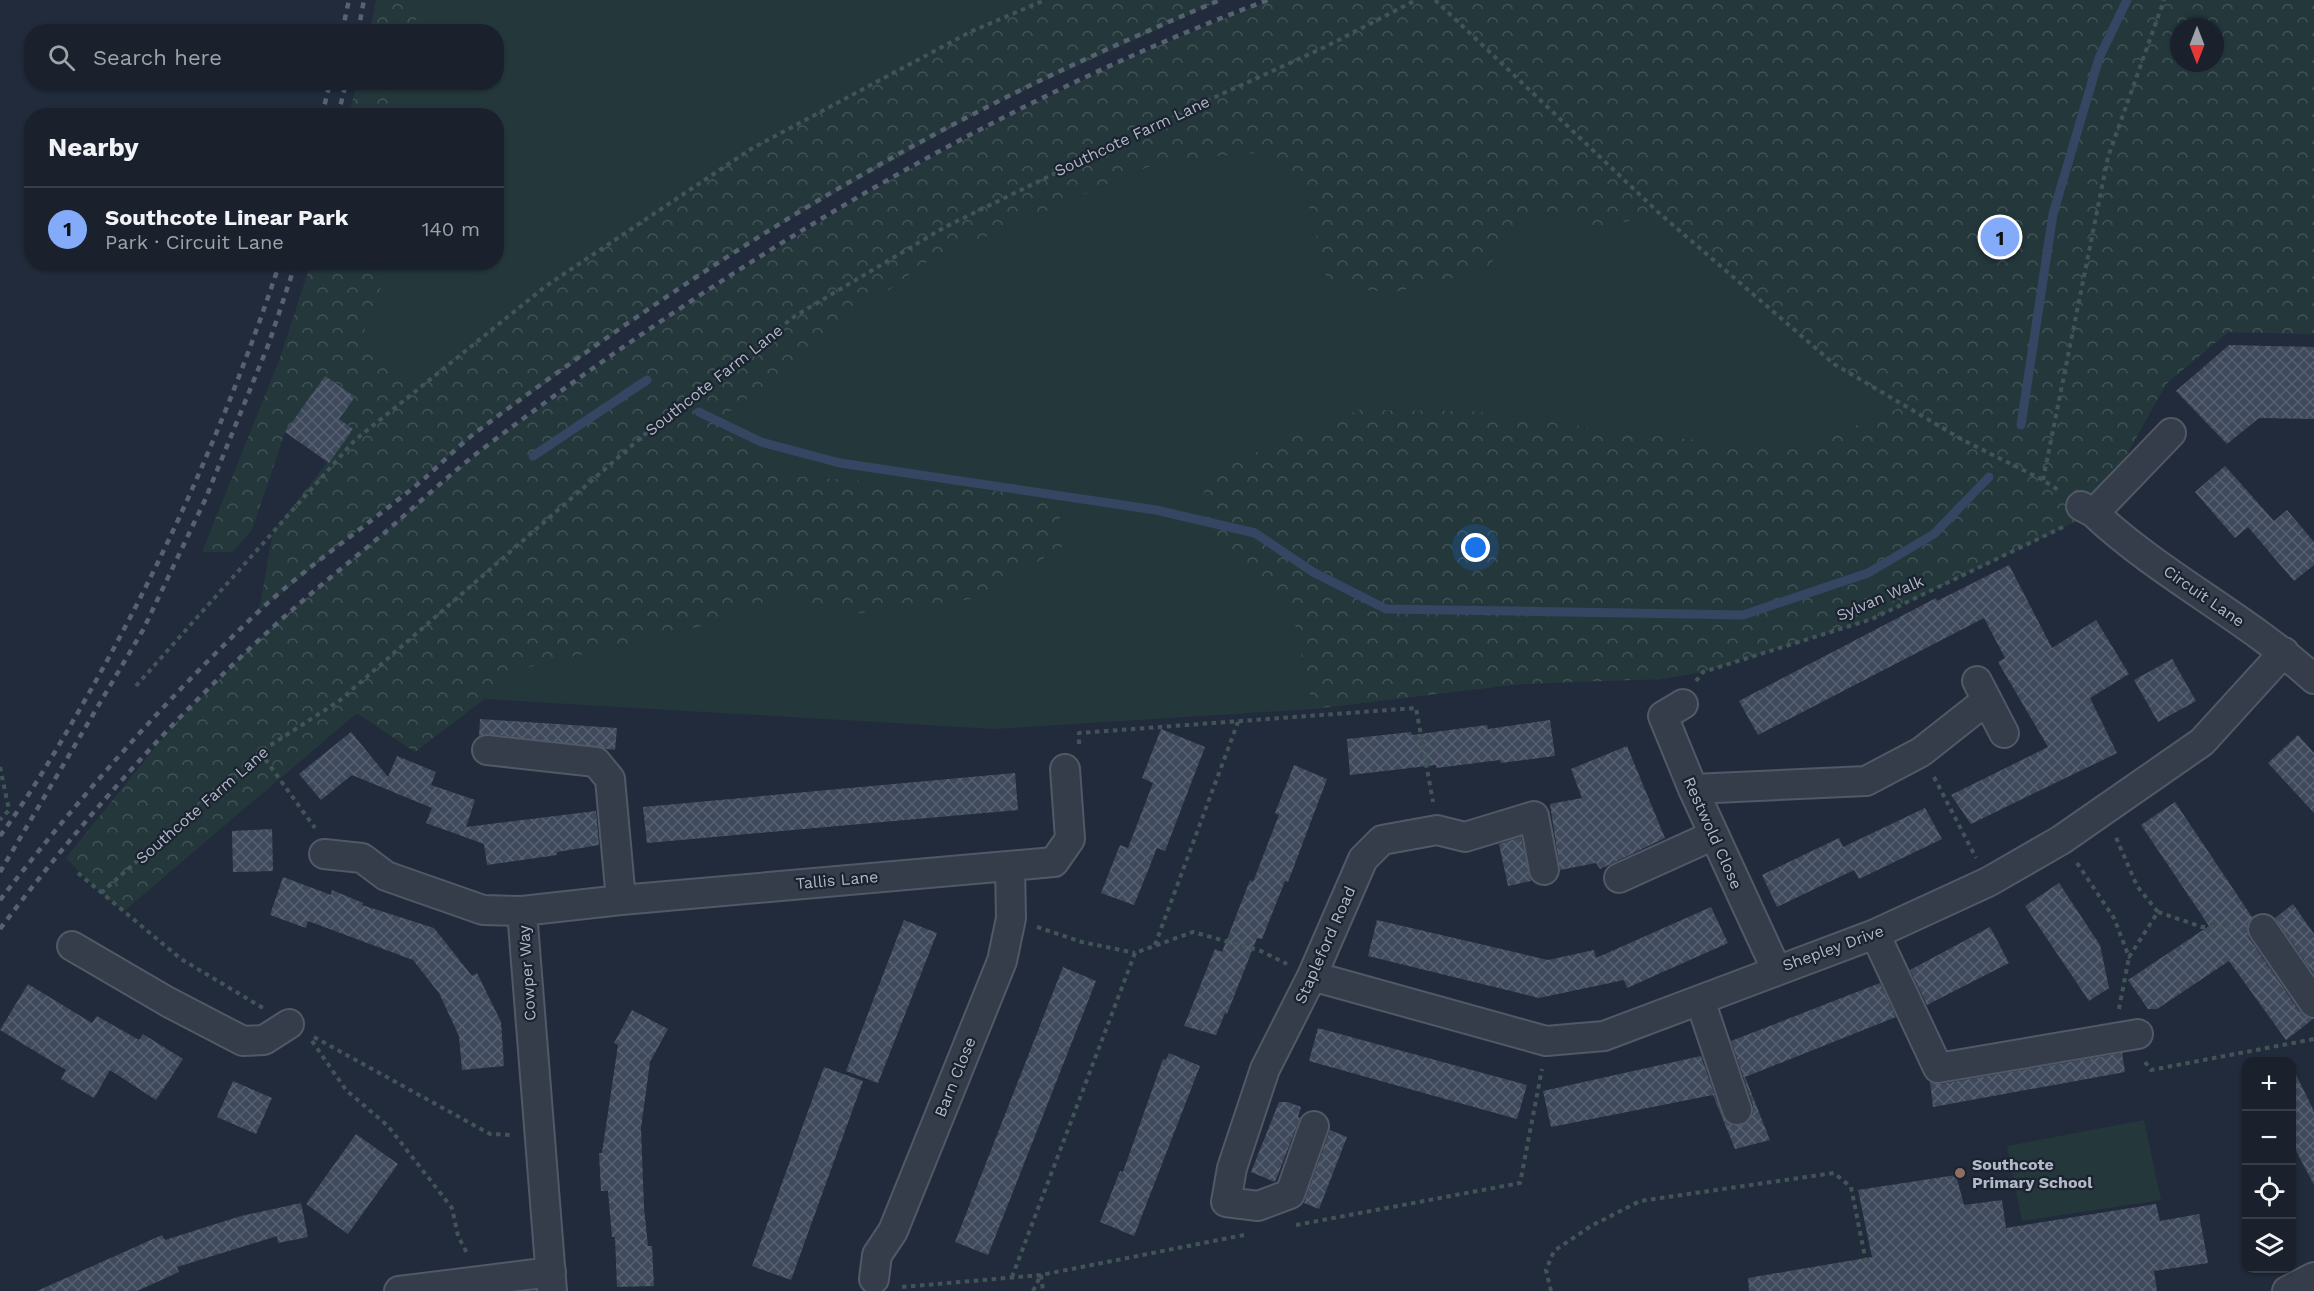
<!DOCTYPE html>
<html lang="en">
<head>
<meta charset="utf-8">
<style>
  :root { --surface:#1a202c; --page:#232834; --text:#f1f3f6; --muted:#9fa3a9; --line:#383e48; --accent:#83abf9 }
  body { margin:0; font-family:"Work Sans",sans-serif; background:var(--page); color:var(--text) }
  .controls { position:absolute; right:18px; bottom:18px; display:grid; overflow:hidden; border-radius:12px; box-shadow:0 2px 4px #0004 }
  .controls button { width:54px; height:54px; display:grid; place-items:center; padding:0; border:0; border-bottom:2px solid var(--line); background:var(--surface); color:var(--text); font:30px sans-serif }
  .compass { position:absolute; left:2170px; top:18px; width:54px; height:54px; border-radius:50%; background:var(--surface); box-shadow:0 2px 4px #0004; rotate:180deg }
  .you { position:absolute; left:1476px; top:548px; width:21px; height:21px; margin:-15px; border:4px solid #fff; border-radius:50%; background:#1a73e8; box-shadow:0 0 0 9px #1a73e833 }
  .badge { display:grid; place-items:center; width:39px; height:39px; border-radius:50%; background:var(--accent); color:#111; font-size:20px; font-weight:700 }
  .pin { position:absolute; translate:-50% -50%; border:3px solid #fff; box-shadow:0 2px 6px #0006 }
  .list { margin:0; padding:0; list-style:none }
  h2 { display:flex; justify-content:space-between; align-items:center; height:78px; margin:0; padding:0 24px; font-size:26px }
  h2 small { font-size:20px; font-weight:400; color:var(--muted) }
  .list li { display:grid; grid-template-columns:39px 1fr auto; gap:18px; align-items:center; box-sizing:border-box; height:84px; padding:0 24px; border-top:2px solid var(--line) }
  .list b { display:block; font-size:22px; white-space:nowrap }
  .list p { margin:0; font-size:20px; white-space:nowrap; color:var(--muted) }
  .list em { font-size:20px; font-style:normal; color:var(--muted) }
  .icon { flex:none; width:33px; height:33px; fill:none; stroke:currentColor; stroke-width:2; stroke-linecap:round; stroke-linejoin:round }
  .map { position:relative; flex:none; width:2314px; height:1291px; overflow:hidden }
  .search { position:absolute; background:var(--surface); box-shadow:0 2px 4px #0004; left:24px; top:24px; width:480px; height:66px; display:flex; align-items:center; gap:15px; box-sizing:border-box; padding:0 21px; border-radius:24px; color:var(--muted); font-size:22px }
  .panel { position:absolute; background:var(--surface); box-shadow:0 2px 4px #0004; left:24px; top:108px; width:480px; height:162px; border-radius:24px }
  .map>svg:first-child { display:block }
  .green { fill:#24383c; fill-rule:evenodd }
  .forest { fill:url(#forest-crowns); fill-rule:evenodd }
  .lines { fill:none; stroke-linecap:round; stroke-linejoin:round }
  .stream { stroke:#354663; stroke-width:9 }
  .building { fill:url(#building-cross-hatch) }
  .minor-casing { stroke:#515866; stroke-width:32 }
  .path { stroke:#415559; stroke-width:4; stroke-dasharray:4.5 4.5; stroke-linecap:butt }
  .minor { stroke:#353d4b; stroke-width:28 }
  .rail { stroke:#576172; stroke-width:4.5; stroke-dasharray:6 6; stroke-linecap:butt }
  .education-dot { fill:#8d6e63; stroke:#1b2330; stroke-width:2 }
  .labels { text-anchor:middle; dominant-baseline:central; stroke-width:4.5; stroke-linejoin:round; paint-order:stroke }
  .street-label { font-size:16px; fill:#b1b8c7; stroke:#1b2330 }
  .poi-label { font-size:16px; font-weight:bold; fill:#b1b8c7; stroke:#1b2330; text-anchor:start }
</style>
</head>
<body>
<div class="map">
<svg width="2314" height="1291" viewBox="0 0 2314 1291">
  <defs>
    <pattern id="forest-crowns" width="20" height="18" patternUnits="userSpaceOnUse" patternTransform="scale(1.5)"><rect width="20" height="18" fill="#24383c"/><path d="M2 6a3 3 0 1 1 6 0M12 15a3 3 0 1 1 6 0" fill="none" stroke="#415357"/></pattern>
    <pattern id="building-cross-hatch" width="8" height="8" patternUnits="userSpaceOnUse" patternTransform="scale(1.5)"><rect width="8" height="8" fill="#3e495b"/><path d="M0 0l8 8M0 8l8-8" fill="none" stroke="#586171"/></pattern>
  </defs>
  <rect width="100%" height="100%" fill="#222b3b"/>
  <path class="green" d="M 422,0 L 1045,0 L 970,32 L 751,149 L 546,286 L 419,386 L 361,340 L 384,279 L 373,263 L 496,262 L 496,116 L 384,115 L 396,83 L 496,82 L 496,32 L 413,31 Z
    M 1435,0 L 2314,0 L 2314,334 L 2228,332 L 2166,384 L 2094,513 L 1905,406 L 1797,449 L 1656,436 L 1471,411 L 1359,410 L 1196,516 L 1294,620 L 1313,709 L 995,729 L 484,699 L 525,668 L 711,624 L 782,595 L 853,614 L 1053,499 L 982,489 L 792,476 L 717,421 L 923,264 L 1162,161 L 1269,152 L 1305,190 L 1328,285 L 1485,270 L 1537,210 L 1600,228 L 1658,213 ZM 2179,27 L 2215,27 L 2215,63 L 2179,63 Z
    M 2144,1120 L 2161,1200 L 2022,1221 L 2007,1146 Z"/>
  <path class="forest" d="M 376,0 L 422,0 L 413,31 L 370,31 Z
    M 1045,0 L 1221,0 L 988,107 L 777,226 L 670,294 L 491,422 L 259,611 L 273,532 L 353,429 L 339,419 L 355,397 L 325,376 L 285,432 L 252,530 L 232,552 L 202,552 L 280,358 L 311,263 L 373,263 L 384,279 L 361,340 L 419,386 L 546,286 L 751,149 L 970,32 Z
    M 1269,0 L 2314,0 L 2314,334 L 2228,332 L 2166,384 L 2094,513 L 1872,619 L 1703,672 L 1662,679 L 1521,684 L 1313,709 L 1294,620 L 1196,517 L 1211,471 L 1359,410 L 1471,411 L 1656,436 L 1797,449 L 1904,406 L 1834,364 L 1638,192 L 1659,213 L 1601,228 L 1537,210 L 1485,270 L 1391,293 L 1328,285 L 1305,190 L 1269,152 L 1162,161 L 923,264 L 718,421 L 792,476 L 982,489 L 1053,499 L 1068,543 L 980,598 L 853,614 L 782,595 L 711,624 L 525,668 L 415,752 L 357,713 L 124,911 L 101,893 L 66,858 L 174,724 L 273,626 L 490,443 L 678,310 L 877,187 L 993,124 L 1124,60 ZM 2179,27 L 2215,27 L 2215,63 L 2179,63 Z
    M 357,83 L 396,83 L 384,115 L 349,115 Z"/>
  <g class="lines">
    <path class="stream" d="M 699,412 L 761,442 L 840,463 L 1156,510 L 1255,533 L 1313,572 L 1386,609 L 1743,615 L 1868,573 L 1934,534 L 1989,477
      M 2021,425 L 2053,214 L 2099,58 L 2127,0
      M 533,456 L 647,380"/>
  </g>
  <path class="building" d="M 2229,345 L 2314,347 L 2314,419 L 2259,418 L 2227,444 L 2176,391 Z
    M 325,376 L 355,397 L 339,419 L 353,429 L 329,463 L 285,432 Z
    M 2225,466 L 2274,521 L 2287,510 L 2314,542 L 2314,565 L 2294,581 L 2248,527 L 2235,538 L 2195,492 Z
    M 2009,565 L 2052,648 L 2096,620 L 2129,674 L 2090,698 L 2117,753 L 1971,824 L 1951,795 L 2048,747 L 1998,662 L 2005,658 L 1984,618 L 1758,735 L 1739,701 L 1936,598 L 1937,601 Z
    M 2172,659 L 2196,701 L 2158,722 L 2134,680 Z
    M 480,719 L 617,728 L 615,750 L 489,734 L 479,736 Z
    M 1550,720 L 1555,756 L 1501,763 L 1500,760 L 1436,768 L 1436,765 L 1350,775 L 1347,739 L 1411,732 L 1412,735 L 1487,725 L 1488,729 Z
    M 1161,729 L 1205,747 L 1165,851 L 1157,848 L 1134,905 L 1101,893 L 1120,845 L 1128,848 L 1153,783 L 1142,778 Z
    M 351,732 L 388,777 L 397,756 L 436,772 L 431,785 L 475,800 L 466,827 L 596,811 L 599,845 L 557,852 L 557,855 L 487,865 L 484,844 L 426,823 L 432,808 L 352,775 L 321,800 L 299,774 Z
    M 2298,735 L 2314,753 L 2314,813 L 2268,763 Z
    M 1627,746 L 1665,838 L 1600,869 L 1596,863 L 1560,870 L 1550,804 L 1582,798 L 1571,769 Z
    M 1294,765 L 1327,779 L 1288,882 L 1285,881 L 1262,939 L 1257,938 L 1227,1014 L 1225,1013 L 1216,1035 L 1184,1026 L 1215,949 L 1222,952 L 1250,880 L 1253,882 L 1279,815 L 1275,813 Z
    M 1015,773 L 1018,810 L 647,843 L 643,807 Z
    M 2175,802 L 2252,917 L 2247,930 L 2249,938 L 2300,1012 L 2313,1019 L 2286,1040 L 2229,961 L 2157,1009 L 2148,1009 L 2128,980 L 2209,926 L 2141,825 Z
    M 1925,808 L 1942,839 L 1859,879 L 1854,870 L 1777,907 L 1762,875 L 1839,838 L 1843,847 Z
    M 272,829 L 273,871 L 233,872 L 232,831 Z
    M 1521,837 L 1531,881 L 1508,886 L 1499,844 Z
    M 283,877 L 331,895 L 332,890 L 363,903 L 362,905 L 434,928 L 472,976 L 477,973 L 501,1022 L 504,1066 L 462,1070 L 459,1036 L 439,993 L 413,960 L 308,921 L 306,928 L 270,915 Z
    M 2059,883 L 2100,945 L 2109,988 L 2089,1001 L 2025,906 Z
    M 2293,904 L 2314,934 L 2314,974 L 2275,918 Z
    M 1711,907 L 1728,943 L 1627,988 L 1624,980 L 1539,998 L 1368,956 L 1377,920 L 1548,960 L 1594,950 L 1596,958 Z
    M 904,920 L 937,933 L 878,1083 L 846,1071 Z
    M 1990,927 L 2009,963 L 1927,1005 L 1910,970 Z
    M 1063,967 L 1096,981 L 988,1255 L 955,1242 Z
    M 1880,983 L 1896,1017 L 1745,1077 L 1770,1140 L 1735,1149 L 1713,1095 L 1551,1127 L 1543,1091 L 1701,1056 L 1722,1116 L 1733,1126 L 1743,1125 L 1753,1114 L 1753,1105 L 1731,1041 Z
    M 28,984 L 92,1023 L 97,1016 L 139,1040 L 143,1034 L 183,1059 L 156,1100 L 110,1070 L 94,1098 L 61,1079 L 66,1070 L 0,1030 Z
    M 632,1010 L 668,1029 L 650,1062 L 641,1128 L 644,1208 L 648,1246 L 652,1246 L 654,1286 L 617,1287 L 615,1237 L 612,1237 L 608,1191 L 601,1191 L 599,1153 L 602,1153 L 618,1045 L 614,1043 Z
    M 1318,1028 L 1527,1085 L 1517,1119 L 1309,1061 Z
    M 1169,1053 L 1200,1066 L 1134,1236 L 1100,1222 L 1120,1171 L 1123,1172 L 1163,1059 L 1166,1060 Z
    M 2122,1053 L 2125,1072 L 1933,1107 L 1930,1082 L 1941,1084 Z
    M 824,1067 L 863,1081 L 791,1280 L 752,1266 Z
    M 2292,1067 L 2314,1111 L 2314,1185 L 2292,1143 Z
    M 233,1081 L 272,1098 L 256,1134 L 217,1117 Z
    M 1279,1102 L 1288,1102 L 1301,1107 L 1298,1117 L 1300,1118 L 1275,1182 L 1251,1172 Z
    M 1330,1130 L 1347,1137 L 1319,1209 L 1304,1203 Z
    M 356,1134 L 398,1164 L 348,1234 L 306,1204 Z
    M 1956,1175 L 1964,1205 L 2002,1200 L 2006,1228 L 2156,1204 L 2160,1221 L 2199,1214 L 2208,1263 L 2154,1271 L 2157,1291 L 1749,1291 L 1748,1278 L 1872,1257 L 1858,1190 Z
    M 301,1203 L 308,1237 L 278,1243 L 277,1236 L 177,1267 L 179,1272 L 137,1291 L 37,1291 L 162,1235 L 165,1240 L 241,1216 Z"/>
  <g class="lines">
    <g class="minor-casing">
      <path id="minor" d="M 2081,506 L 2094,513 C 2161,576 2246,617 2314,679
        M 2094,513 L 2171,433
        M 1977,681 L 2004,733
        M 1683,704 L 1663,716 L 1693,789 L 1776,969
        M 487,750 L 596,762 L 610,779 L 621,900
        M 1693,789 L 1866,781 L 1921,752 L 1987,700
        M 324,854 L 362,858 L 386,876 L 483,910 L 522,911 L 552,1291
        M 1619,878 L 1714,835
        M 522,911 L 621,900 L 1054,862 L 1070,839 L 1065,769
        M 2263,929 L 2314,1003
        M 1875,934 L 1938,1068 L 2138,1034
        M 72,946 L 168,1002 L 243,1041 L 264,1040 L 289,1024
        M 1312,976 L 1546,1041 L 1604,1036 L 1875,934 L 1988,882 L 2061,840 L 2202,742 L 2284,652
        M 1700,1000 L 1737,1110
        M 1314,1126 L 1290,1194 L 1258,1206 L 1226,1202 L 1232,1168 L 1265,1069 L 1312,976 L 1363,859 L 1382,840 L 1437,830 L 1465,837 L 1534,816 L 1544,870
        M 874,1279 L 877,1255 L 893,1231 L 1002,961 L 1011,918 L 1010,867
        M 399,1291 L 551,1272
        M 2287,1291 L 2314,1277"/>
    </g>
    <path class="path" d="M 1435,0 L 1659,213 L 1834,364 L 1963,440 L 2043,480 L 2058,490
      M 2043,480 L 2108,157 L 2164,0
      M 1696,681 L 1703,672 L 1872,619 L 2063,527
      M 136,686 L 355,440 L 546,286 L 751,149 L 970,32 L 1045,0
      M 1079,744 L 1079,733 L 1416,708 L 1433,802
      M 260,752 L 315,828
      M 0,767 L 9,810 L 0,820
      M 1934,777 L 1976,858
      M 2077,863 L 2114,918 L 2129,957 L 2158,912 L 2137,886 L 2115,835
      M 78,873 L 181,959 L 263,1008
      M 101,893 L 260,752 L 339,701 L 644,435 L 795,316 L 945,227 L 1154,125 L 1325,47 L 1416,0
      M 2158,912 L 2202,927 L 2236,928
      M 1037,927 L 1082,942 L 1135,953
      M 1155,945 L 1238,722
      M 2119,1009 L 2129,957
      M 314,1037 L 490,1134 L 512,1135
      M 312,1041 L 346,1090 L 388,1126 L 452,1208 L 458,1236 L 468,1255
      M 2145,1062 L 2151,1070 L 2314,1039
      M 1296,1225 L 1520,1183 L 1542,1069
      M 1012,1277 L 1135,953 L 1193,932 L 1261,951 L 1287,964
      M 902,1287 L 1041,1275 L 1244,1235
      M 1033,1291 L 1041,1275 L 1043,1291
      M 1551,1291 L 1546,1270 L 1554,1251 L 1591,1226 L 1640,1201 L 1834,1173 L 1851,1187 L 1867,1267"/>
    <use href="#minor" class="minor"/>
    <path class="rail" d="M 342,32 L 349,0
      M 358,32 L 364,0
      M 322,116 L 330,82
      M 338,116 L 346,82
      M 0,836 C 35,788 64,737 93,686 C 169,551 231,410 280,262
      M 0,872 L 143,630 L 205,500 L 269,343 L 296,262
      M 0,900 C 78,799 164,701 257,613 C 309,564 370,524 425,478 C 444,461 462,442 483,427 C 643,308 811,196 989,106 C 1065,67 1142,33 1220,0
      M 0,929 C 81,821 173,718 273,627 C 308,595 346,565 383,534 C 419,503 454,470 493,441 C 729,264 990,104 1268,0"/>
  </g>
  <circle class="education-dot" cx="1960" cy="1173" r="6"/>
  <g class="labels">
    <g class="street-label">
      <text transform="translate(1132 136) rotate(-25)">Southcote Farm Lane</text>
      <text transform="translate(714 380) rotate(-38)">Southcote Farm Lane</text>
      <text transform="translate(2204 596) rotate(35)">Circuit Lane</text>
      <text transform="translate(1880 598) rotate(-23)">Sylvan Walk</text>
      <text transform="translate(202 805) rotate(-41)">Southcote Farm Lane</text>
      <text transform="translate(1713 833) rotate(66)">Restwold Close</text>
      <text transform="translate(837 880) rotate(-5)">Tallis Lane</text>
      <text transform="translate(1325 945) rotate(-66)">Stapleford Road</text>
      <text transform="translate(1833 948) rotate(-20)">Shepley Drive</text>
      <text transform="translate(527 973) rotate(-94)">Cowper Way</text>
      <text transform="translate(955 1077) rotate(-68)">Barn Close</text>
    </g>
    <g class="poi-label">
      <text x="1972" y="1164">Southcote<tspan x="1972" dy="18">Primary School</tspan></text>
    </g>
  </g>
</svg>
<div class="controls">
<button>+</button>
<button>−</button>
<button><svg class="icon" aria-label="locate" viewBox="0 0 24 24"><circle cx="12" cy="12" r="6"/><path d="M12 2v4M12 18v4M2 12h4M18 12h4"/></svg></button>
<button><svg class="icon" aria-label="layers" viewBox="0 0 24 24"><path d="M12 4l9 5-9 5-9-5zM3 14l9 5 9-5"/></svg></button>
</div>
<svg class="compass" viewBox="-18 -18 36 36"><path d="M0-13l5 13h-10z" fill="#e53935"/><path d="M0 13l5-13h-10z" fill="#9fa3a9"/></svg>
<div class="you"></div>
<div class="pin badge" style="left:2000px;top:237px">1</div>
<div class="search"><svg class="icon" aria-label="search" viewBox="0 0 24 24"><circle cx="10" cy="10" r="6"/><path d="M15 15l6 6"/></svg>Search here</div>
<section class="panel">
<h2>Nearby<small></small></h2>
<ul class="list">
<li><span class="badge">1</span><div><b>Southcote Linear Park</b><p>Park · Circuit Lane</p></div><em>140 m</em></li>
</ul>
</section>
</div>
</body>
</html>
